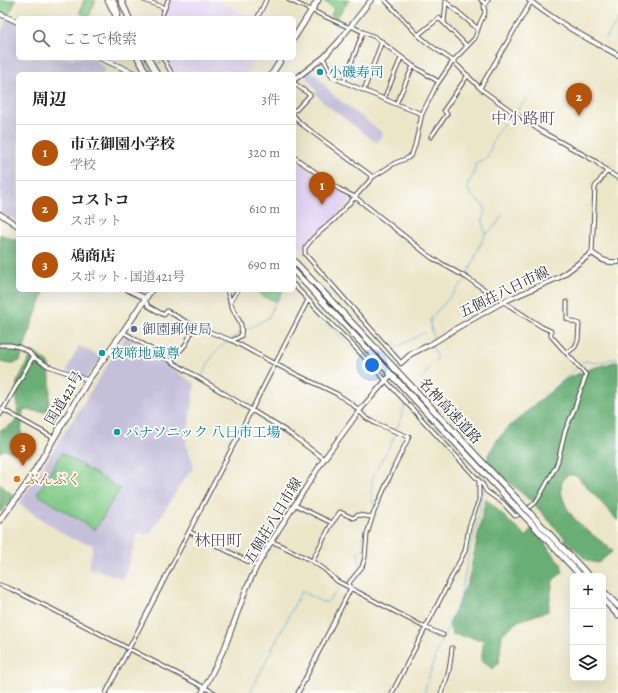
<!DOCTYPE html>
<html lang="ja">
<head>
<meta charset="utf-8">
<style>
  :root { --surface:#fff; --page:#f6f6f6; --text:#202124; --muted:#757577; --line:#e0e0e0; --accent:#b45309 }
  body { margin:0; font-family:Alegreya,"Noto Serif JP",serif; background:var(--page); color:var(--text) }
  .controls { position:absolute; right:12px; bottom:12px; display:grid; overflow:hidden; border-radius:6px; box-shadow:0 4px 16px #0002 }
  .controls button { width:36px; height:36px; display:grid; place-items:center; padding:0; border:0; border-bottom:1px solid var(--line); background:var(--surface); color:var(--text); font:20px sans-serif }
  .you { position:absolute; left:372px; top:365px; width:14px; height:14px; margin:-10px; border:3px solid #fff; border-radius:50%; background:#1a73e8; box-shadow:0 0 0 6px #1a73e833 }
  .badge { display:grid; place-items:center; width:26px; height:26px; border-radius:50%; background:var(--accent); color:#fff; font-size:13px; font-weight:700 }
  .pin { position:absolute; translate:-50% -33px; filter:drop-shadow(0 1px 2px #0008) }
  .pin::after { content:''; position:absolute; top:21px; width:14px; height:12px; background:inherit; clip-path:polygon(0 0,100% 0,50% 100%) }
  .list { margin:0; padding:0; list-style:none }
  h2 { display:flex; justify-content:space-between; align-items:center; height:52px; margin:0; padding:0 16px; font-size:17px }
  h2 small { font-size:13px; font-weight:400; color:var(--muted) }
  .list li { display:grid; grid-template-columns:26px 1fr auto; gap:12px; align-items:center; box-sizing:border-box; height:56px; padding:0 16px; border-top:1px solid var(--line) }
  .list b { display:block; font-size:15px; white-space:nowrap }
  .list p { margin:0; font-size:13px; white-space:nowrap; color:var(--muted) }
  .list em { font-size:13px; font-style:normal; color:var(--muted) }
  .icon { flex:none; width:22px; height:22px; fill:none; stroke:currentColor; stroke-width:2; stroke-linecap:round; stroke-linejoin:round }
  .map { position:relative; flex:none; width:618px; height:693px; overflow:hidden }
  .search { position:absolute; background:var(--surface); box-shadow:0 4px 16px #0002; left:16px; top:16px; width:280px; height:44px; display:flex; align-items:center; gap:10px; box-sizing:border-box; padding:0 14px; border-radius:6px; color:var(--muted); font-size:15px }
  .panel { position:absolute; background:var(--surface); box-shadow:0 4px 16px #0002; left:16px; top:72px; width:280px; height:220px; border-radius:6px }
  .map>svg:first-child { display:block }
  .built { fill:#e2d4f3 }
  .industrial { fill:#c5c0da }
  .green { fill:#81ca87; stroke:#567a59 }
  .forest { fill:#68ae74; stroke:#4a6c50 }
  .lines { fill:none; stroke-linecap:round; stroke-linejoin:round }
  .stream { stroke:#61b2dc; stroke-width:1 }
  .street-tunnel { stroke:#c5c1a9; stroke-width:3; stroke-dasharray:3 1.5; stroke-linecap:butt }
  .street-casing { stroke:#484743; stroke-width:5 }
  .secondary-casing { stroke:#484743; stroke-width:6 }
  .primary-casing { stroke:#484743; stroke-width:6 }
  .highway-casing { stroke:#484743; stroke-width:7 }
  .street { stroke:#fff; stroke-width:3 }
  .secondary { stroke:#fff; stroke-width:4 }
  .primary { stroke:#fff; stroke-width:4.5 }
  .highway { stroke:#fff; stroke-width:5 }
  .highway-bridge-casing { stroke:#484743; stroke-width:7; stroke-linecap:butt }
  .highway-bridge { stroke:#fff; stroke-width:5 }
  .culture-dot { fill:#0f9aa8; stroke:#fff; stroke-width:1.5 }
  .service-dot { fill:#5c6f8a; stroke:#fff; stroke-width:1.5 }
  .food-dot { fill:#e8710a; stroke:#fff; stroke-width:1.5 }
  .labels { text-anchor:middle; dominant-baseline:central; stroke-width:3.5; stroke-linejoin:round; paint-order:stroke }
  .culture-label { font-size:14px; fill:#0d838f; stroke:#fff; text-anchor:start }
  .street-label { font-size:14px; fill:#2b2b2b; stroke:#fff }
  .service-label { font-size:14px; fill:#4e5e75; stroke:#fff; text-anchor:start }
  .food-label { font-size:14px; fill:#c56008; stroke:#fff; text-anchor:start }
  .quarter-label { font-size:16px; fill:#5f5664; stroke:#fff }
</style>
</head>
<body>
<div class="map">
<svg width="618" height="693" viewBox="0 0 618 693">
  <rect width="100%" height="100%" fill="#fff"/>
  <filter id="ink" filterUnits="userSpaceOnUse"><feTurbulence type="fractalNoise" baseFrequency=".025" numOctaves="2"/><feDisplacementMap in="SourceGraphic" scale="8" xChannelSelector="R" yChannelSelector="G"/><feConvolveMatrix kernelMatrix="1 2 1 2 8 2 1 2 1" color-interpolation-filters="sRGB"/></filter>
  <filter id="wash" filterUnits="userSpaceOnUse"><feTurbulence type="fractalNoise" baseFrequency=".012" numOctaves="4" result="noise"/><feDisplacementMap in="SourceGraphic" scale="16" xChannelSelector="R" yChannelSelector="G"/><feGaussianBlur stdDeviation="0.9" result="paint"/><feColorMatrix in="noise" values="0 0 0 0 0 0 0 0 0 0 0 0 0 0 0 0 0 1.4 0 .05"/><feComposite in="paint" operator="in"/></filter>
  <g filter="url(#wash)">
    <rect width="100%" height="100%" fill="#ece6c9"/>
    <path class="built" d="M 171,0 L 215,0 L 255,18 L 163,18 Z
      M 166,58 L 253,58 L 246,74 L 174,74 Z
      M 294,159 L 338,190 L 352,198 L 336,217 L 313,236 L 304,247 L 303,250 L 294,241 Z"/>
    <path class="industrial" d="M 6,16 L 18,22 L 18,58 L 98,58 L 97,63 L 106,68 L 103,73 L 104,74 L 18,74 L 18,222 L 0,212 L 0,39 Z
      M 310,69 L 313,74 L 315,73 L 335,97 L 383,133 L 377,143 L 323,102 L 315,93 L 317,91 L 304,74 Z
      M 126,336 L 195,384 L 186,443 L 194,466 L 180,485 L 150,535 L 138,533 L 124,579 L 89,568 L 93,545 L 70,538 L 19,504 Z
      M 79,346 L 102,357 L 86,378 L 66,371 Z"/>
    <path class="green" d="M 0,0 L 16,0 L 8,16 L 0,12 Z
      M 84,0 L 96,0 L 89,16 L 80,13 Z
      M 326,0 L 349,0 L 336,19 L 331,16 L 334,8 L 325,2 Z
      M 255,290 L 283,290 L 277,301 L 261,296 Z
      M 62,453 L 120,489 L 95,530 L 37,494 Z"/>
    <path class="forest" d="M 0,234 L 18,241 L 18,290 L 45,290 L 30,329 L 20,361 L 10,364 L 0,362 Z
      M 33,352 L 49,363 C 50,376 52,400 46,412 L 23,410 L 21,435 L 36,441 L 29,456 L 19,452 L 3,450 L 0,453 L 0,430 L 5,429 L 16,421 L 18,407 L 17,400 L 17,382 Z
      M 618,361 L 618,521 L 577,476 C 570,474 565,474 562,482 C 558,493 568,513 577,521 C 587,532 602,541 613,551 L 598,563 L 589,561 L 583,557 L 573,547 L 533,503 L 500,474 L 488,463 L 488,455 L 497,440 L 508,428 L 546,395 L 568,378 L 593,368 Z
      M 0,484 L 14,496 L 0,513 Z
      M 486,498 L 510,522 L 527,537 L 532,528 L 561,564 L 563,572 L 553,580 L 548,611 L 518,621 L 502,634 L 499,662 L 493,669 L 481,661 L 484,640 L 452,634 L 449,624 L 468,582 Z"/>
    <g class="lines">
      <path class="stream" d="M 605,40 L 618,20
        M 517,110 L 534,91
        M 485,234 C 493,230 499,221 503,214
        M 467,276 L 485,234 L 483,221 L 485,208 L 484,205 C 478,202 465,192 468,184 C 469,181 472,178 473,176 C 475,172 475,167 475,163 L 487,158 L 496,135 L 503,124 L 513,115
        M 294,290 L 305,301
        M 308,304 L 360,357
        M 244,331 L 268,318 L 270,314 L 281,290
        M 231,339 L 240,333
        M 434,340 L 430,323 L 431,318 L 466,279
        M 389,344 L 395,343 L 398,347 L 425,332
        M 202,378 C 207,362 215,351 228,341
        M 421,380 L 429,368 L 435,362 L 437,359 L 437,356 L 431,346 L 433,345
        M 488,465 L 492,453 L 504,433 L 528,412 L 584,361 L 595,363 L 618,358
        M 481,480 L 480,475 L 481,474
        M 374,506 C 365,476 380,466 392,442 C 397,429 402,416 405,403
        M 250,693 L 301,592 L 303,592 L 322,602 L 327,602 C 338,590 350,579 360,566 L 358,552 L 364,550 L 365,532 L 369,523
        M 424,693 L 438,648 L 445,633 L 455,618 L 458,610 L 468,559 L 480,510 L 481,497 L 481,485"/>
    </g>
  </g>
  <g filter="url(#ink)">
    <g class="lines">
      <path class="street-tunnel" d="M 138,74 L 164,58"/>
      <g class="street-casing">
        <path id="street" d="M 144,0 L 165,8
          M 289,0 L 350,28
          M 385,0 L 418,35 L 430,45 L 453,61 L 482,90 L 510,110 L 539,130 L 595,161 L 607,171 L 618,178
          M 481,0 L 486,4
          M 446,2 L 478,29
          M 258,17 L 266,0
          M 161,18 L 168,0
          M 444,23 L 446,1
          M 351,26 L 363,32 L 375,37 L 413,66 L 439,82
          M 363,32 L 344,82 L 396,104 L 422,114
          M 418,35 L 439,18 L 467,46
          M 163,58 L 172,74
          M 323,58 L 328,67 L 332,77 L 344,82
          M 294,83 L 310,95 L 296,110 L 294,110
          M 480,88 L 531,2
          M 364,90 L 382,41
          M 384,99 L 401,58
          M 396,104 L 413,66
          M 294,116 L 300,123 L 373,177 L 335,219 L 313,238 L 305,248 L 305,254 L 401,363
          M 431,137 L 447,114 L 444,110 L 468,75
          M 294,157 L 339,189 L 355,197 L 432,258 L 467,278 L 542,327 L 551,331 L 551,336 L 586,375 L 574,410 L 565,431 L 558,461 L 555,468 L 541,494 L 535,503 L 521,514 L 515,516 L 503,503 L 486,491 L 483,485 L 351,343 L 332,325 L 294,285
          M 373,177 L 395,163 L 408,158 L 412,154 L 415,145 L 422,114 L 436,86 L 453,61 L 475,38 L 480,23 L 485,13 L 484,6 L 488,0
          M 592,253 L 595,187 L 607,171
          M 227,290 C 229,296 230,303 233,309 C 238,321 243,321 241,336 L 233,340
          M 145,299 L 148,306 L 164,315 L 167,311 L 194,326 L 233,341 L 275,364 L 337,394 L 352,404 L 366,418 L 377,424 L 409,437 L 395,465 L 374,512 L 367,534 L 365,557 L 362,567 L 349,583 L 351,588 L 298,693
          M 230,302 L 238,290
          M 567,302 L 567,319 L 579,324 L 578,340 L 575,347 L 567,353
          M 123,332 L 286,431 L 324,459
          M 0,345 L 10,345 L 19,347 L 29,352 L 33,357 L 48,366 L 88,380
          M 171,361 L 186,344 L 194,326
          M 0,408 L 54,438
          M 0,415 L 33,357
          M 295,505 L 332,523
          M 190,532 L 257,566
          M 271,542 L 278,544 L 312,561 L 324,569 L 337,581 L 426,628 L 443,635
          M 312,561 L 332,523 L 340,512 L 353,518 L 358,515 L 372,517
          M 0,585 L 11,589 L 52,609 L 215,693
          M 106,693 L 308,300
          M 392,693 L 465,551 L 469,527 L 479,500 L 479,481
          M 441,693 C 449,677 450,666 452,648"/>
      </g>
      <g class="secondary-casing">
        <path id="secondary" d="M 529,0 C 556,22 587,39 618,55
          M 294,80 L 324,57 L 339,41 L 371,0
          M 0,214 L 18,226
          M 128,290 L 145,298
          M 401,363 L 411,354 L 433,343 L 457,328 L 503,302 L 560,277 L 592,253 C 602,260 606,263 618,262
          M 202,693 L 225,647 L 247,587 L 257,566 L 271,542 L 324,459 L 360,410 L 389,377"/>
      </g>
      <g class="primary-casing">
        <path id="primary" d="M 0,14 L 18,22
          M 100,58 L 136,74"/>
      </g>
      <g class="highway-casing">
        <path id="highway" d="M 108,0 L 117,18
          M 113,0 L 118,13
          M 121,0 L 129,18
          M 294,38 L 318,0
          M 138,58 L 147,74
          M 148,58 L 157,74
          M 272,74 L 282,58
          M 294,261 L 518,500
          M 294,271 L 513,504
          M 0,520 L 27,484 L 88,380 L 123,332 L 151,290
          M 540,524 L 589,576
          M 536,528 L 581,576
          M 603,591 L 618,606
          M 603,599 L 618,615"/>
      </g>
      <use href="#street" class="street"/>
      <use href="#secondary" class="secondary"/>
      <use href="#primary" class="primary"/>
      <use href="#highway" class="highway"/>
      <g class="highway-bridge-casing">
        <path id="highway-bridge" d="M 518,500 L 540,524
          M 513,504 L 536,528"/>
      </g>
      <use href="#highway-bridge" class="highway-bridge"/>
    </g>
  </g>
  <g class="culture-dot">
    <circle cx="320" cy="72" r="4"/>
    <circle cx="102" cy="353" r="4"/>
    <circle cx="117" cy="432" r="4"/>
  </g>
  <circle class="service-dot" cx="134" cy="329" r="4"/>
  <circle class="food-dot" cx="17" cy="479" r="4"/>
  <g class="labels">
    <g class="culture-label">
      <text x="328" y="72">小磯寿司</text>
      <text x="110" y="353">夜啼地蔵尊</text>
      <text x="125" y="432">パナソニック 八日市工場</text>
    </g>
    <g class="street-label">
      <text transform="translate(504 292) rotate(-26)">五個荘八日市線</text>
      <text transform="translate(64 398) rotate(-59)">国道421号</text>
      <text transform="translate(450 411) rotate(47)">名神高速道路</text>
      <text transform="translate(273 521) rotate(-59)">五個荘八日市線</text>
    </g>
    <g class="service-label">
      <text x="142" y="329">御園郵便局</text>
    </g>
    <g class="food-label">
      <text x="25" y="479">ぶんぶく</text>
    </g>
    <g class="quarter-label">
      <text x="523" y="119">中小路町</text>
      <text x="218" y="541">林田町</text>
    </g>
  </g>
</svg>
<div class="controls">
<button>+</button>
<button>−</button>
<button><svg class="icon" aria-label="layers" viewBox="0 0 24 24"><path d="M12 4l9 5-9 5-9-5zM3 14l9 5 9-5"/></svg></button>
</div>
<div class="you"></div>
<div class="pin badge" style="left:322px;top:205px">1</div>
<div class="pin badge" style="left:579px;top:116px">2</div>
<div class="pin badge" style="left:23px;top:466px">3</div>
<div class="search"><svg class="icon" aria-label="search" viewBox="0 0 24 24"><circle cx="10" cy="10" r="6"/><path d="M15 15l6 6"/></svg>ここで検索</div>
<section class="panel">
<h2>周辺<small>3件</small></h2>
<ul class="list">
<li><span class="badge">1</span><div><b>市立御園小学校</b><p>学校</p></div><em>320 m</em></li>
<li><span class="badge">2</span><div><b>コストコ</b><p>スポット</p></div><em>610 m</em></li>
<li><span class="badge">3</span><div><b>鳰商店</b><p>スポット · 国道421号</p></div><em>690 m</em></li>
</ul>
</section>
</div>
</body>
</html>
